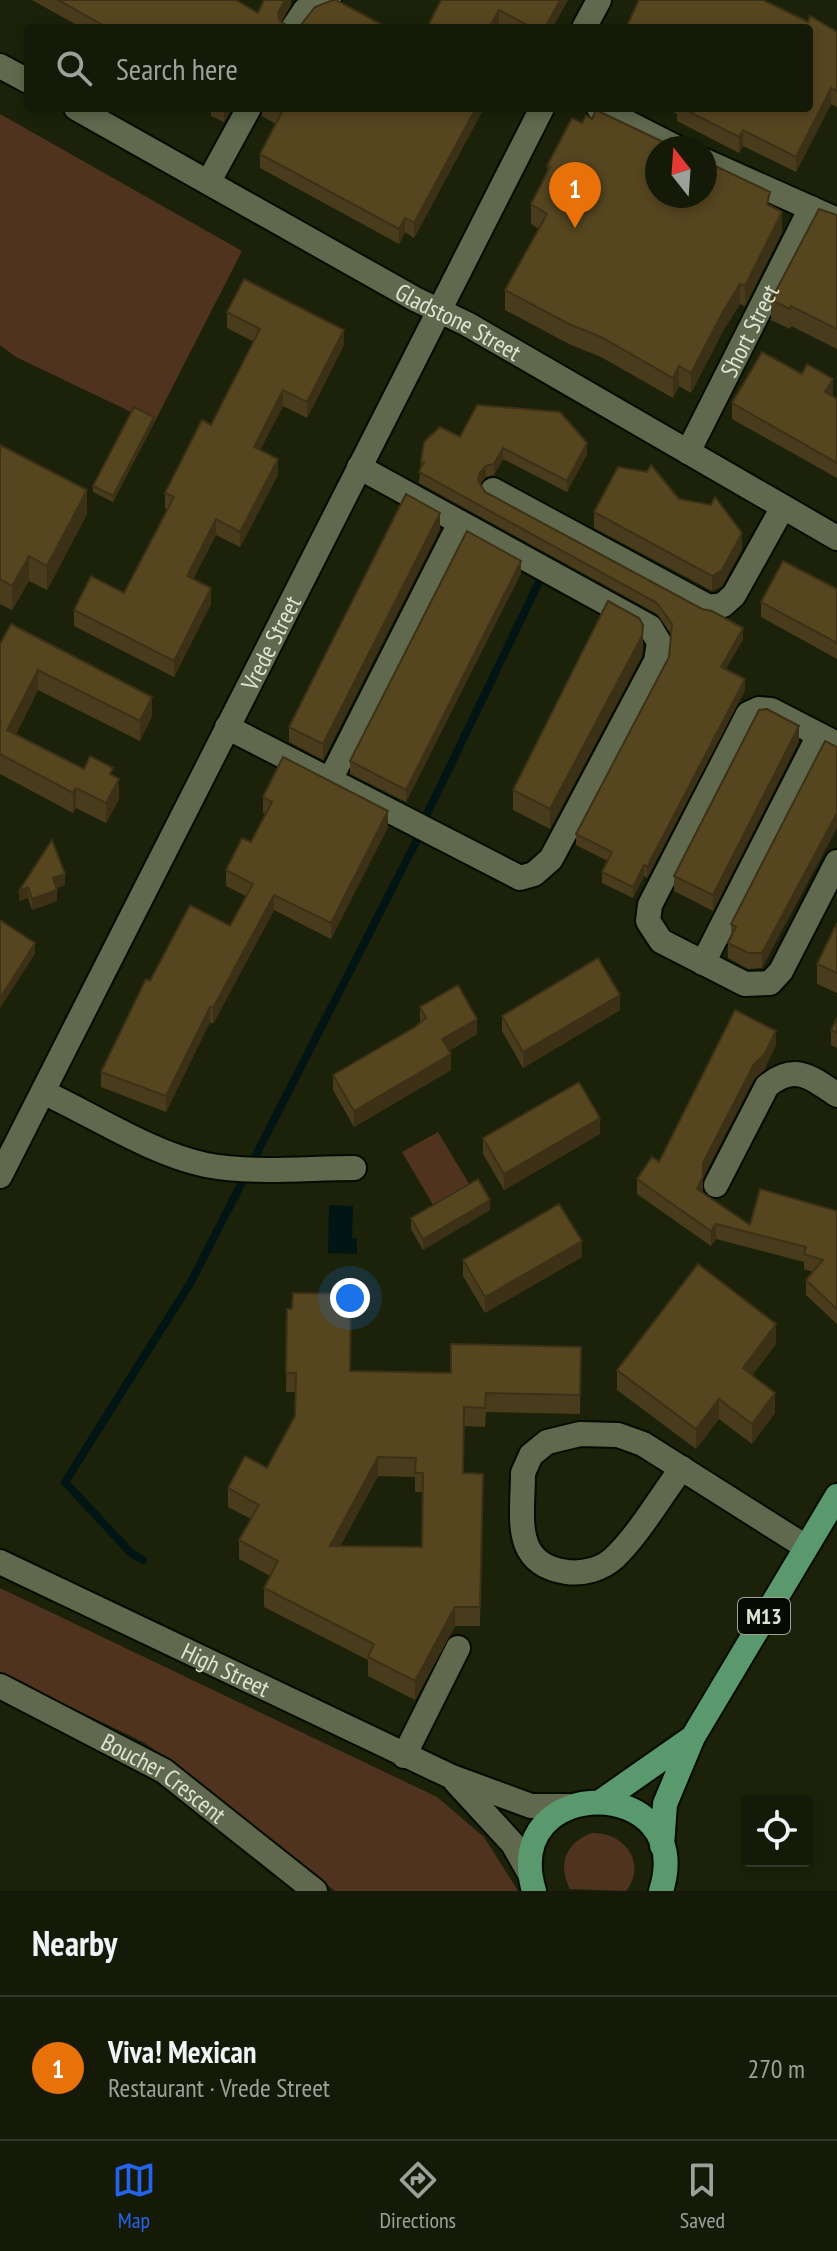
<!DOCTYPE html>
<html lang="en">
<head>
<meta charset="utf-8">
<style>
  :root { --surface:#141a07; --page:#212715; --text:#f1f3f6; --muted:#9da19b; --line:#333828; --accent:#2563eb }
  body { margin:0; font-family:"PT Sans Narrow",sans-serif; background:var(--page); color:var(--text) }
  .controls { position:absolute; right:24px; bottom:24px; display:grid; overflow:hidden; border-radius:8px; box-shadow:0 4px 12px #0003 }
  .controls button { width:72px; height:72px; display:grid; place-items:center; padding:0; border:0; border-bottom:2px solid var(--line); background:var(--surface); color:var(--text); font:40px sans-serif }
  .compass { position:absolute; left:645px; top:136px; width:72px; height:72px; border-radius:50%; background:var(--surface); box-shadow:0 4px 12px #0003; rotate:343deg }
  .you { position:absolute; left:350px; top:1298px; width:28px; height:28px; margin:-20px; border:6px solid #fff; border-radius:50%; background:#1a73e8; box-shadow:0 0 0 12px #1a73e833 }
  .badge { display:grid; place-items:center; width:52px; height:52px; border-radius:50%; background:var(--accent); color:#fff; font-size:26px; font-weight:700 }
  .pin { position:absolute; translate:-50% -66px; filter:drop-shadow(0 2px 4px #0008) }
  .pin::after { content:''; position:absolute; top:42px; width:28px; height:24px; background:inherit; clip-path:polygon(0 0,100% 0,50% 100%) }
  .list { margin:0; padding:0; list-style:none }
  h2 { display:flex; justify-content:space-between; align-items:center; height:104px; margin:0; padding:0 32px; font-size:34px }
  h2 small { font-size:26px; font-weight:400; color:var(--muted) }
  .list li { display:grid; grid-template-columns:52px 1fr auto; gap:24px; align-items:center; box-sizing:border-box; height:144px; padding:0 32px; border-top:2px solid var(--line) }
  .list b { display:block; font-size:30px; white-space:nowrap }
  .list p { margin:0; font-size:26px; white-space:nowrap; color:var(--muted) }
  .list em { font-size:26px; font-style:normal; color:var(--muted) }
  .icon { flex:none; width:44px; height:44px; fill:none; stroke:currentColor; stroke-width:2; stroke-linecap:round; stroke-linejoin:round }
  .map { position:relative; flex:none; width:837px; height:1891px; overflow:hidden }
  .search { position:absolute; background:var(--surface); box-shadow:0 4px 12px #0003; left:24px; right:24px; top:24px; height:88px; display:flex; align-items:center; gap:20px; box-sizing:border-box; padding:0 28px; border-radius:8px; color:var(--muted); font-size:30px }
  .sheet { height:248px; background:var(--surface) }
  nav { display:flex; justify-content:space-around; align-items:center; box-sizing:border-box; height:112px; border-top:2px solid var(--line); background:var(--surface); font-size:22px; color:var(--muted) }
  nav a { display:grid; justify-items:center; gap:4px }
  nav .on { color:var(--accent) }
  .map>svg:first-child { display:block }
  .green { fill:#50331e }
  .water { fill:#001514 }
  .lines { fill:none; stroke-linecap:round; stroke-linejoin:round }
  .stream { stroke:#001514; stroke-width:8 }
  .minor-casing { stroke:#060b00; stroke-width:28 }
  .major-casing { stroke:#060b00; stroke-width:28 }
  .minor { stroke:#60694d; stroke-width:24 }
  .major { stroke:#5a996d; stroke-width:24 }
  .wall { fill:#493c1c; fill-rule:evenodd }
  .shaded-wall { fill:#3c3116 }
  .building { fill:#554620; stroke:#3c3116; stroke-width:2; fill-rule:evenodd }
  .labels { text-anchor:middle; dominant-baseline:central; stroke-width:8; stroke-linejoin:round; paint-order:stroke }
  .shield { fill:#070a02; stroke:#9ea396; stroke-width:2 }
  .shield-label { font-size:22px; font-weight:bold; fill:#dfe5d5 }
  .street-label { font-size:24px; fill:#dfe5d5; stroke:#070a02 }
</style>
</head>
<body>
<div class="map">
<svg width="837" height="1891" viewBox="0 0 837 1891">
  <rect width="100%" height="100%" fill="#1b2209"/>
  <path class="green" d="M 0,114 L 242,251 L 154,423 L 16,357 L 0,345 Z
    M 438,1132 L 472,1189 L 436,1210 L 402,1152 Z
    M 0,1588 L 437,1797 L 484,1837 L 518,1891 L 335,1891 L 167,1758 L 143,1742 L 0,1673 Z
    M 592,1833 C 624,1832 648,1863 626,1891 L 570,1889 C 557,1865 566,1842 592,1833 Z"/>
  <path class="water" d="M 329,1205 L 353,1206 L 352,1238 L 357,1238 L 357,1254 L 328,1253 Z"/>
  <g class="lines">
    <path class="stream" d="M 425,818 L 541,578
      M 143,1560 L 131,1553 L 65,1482 L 191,1282 L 419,836"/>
    <g class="minor-casing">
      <g id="minor">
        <path d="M 293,28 L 305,10 L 329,0"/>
        <path d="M 584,28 L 599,0"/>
        <path d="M 0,66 L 28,81"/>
        <path id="s1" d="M 76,108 L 415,299 L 467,324 L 837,538"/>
        <path d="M 599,108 L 677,148"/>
        <path d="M 705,161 L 837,220"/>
        <path d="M 209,181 L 249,108"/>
        <path id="s2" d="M 688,452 L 811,208"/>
        <path d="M 493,490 L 709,607 L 723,605 L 734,595 L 783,507"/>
        <path d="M 227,727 L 520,878 L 534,874 L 551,859 L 656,661 L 659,642 L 650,627 L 359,467"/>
        <path d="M 837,744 L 771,710 L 759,709 L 748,714 L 650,905 L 648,921 L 661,941 L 745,984 L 770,983 L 781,971 L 837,862"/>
        <path d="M 330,780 L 460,523"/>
        <path d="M 703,963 L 819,735"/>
        <path d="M 43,1092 C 93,1115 152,1154 206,1165 C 253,1174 306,1168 354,1168"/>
        <path id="s3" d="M 0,1176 L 542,108"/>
        <path d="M 716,1185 L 767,1086 C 795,1063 811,1077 837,1095"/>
        <path d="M 682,1468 C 660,1497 640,1533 614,1558 C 602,1569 584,1574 567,1572 C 511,1564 523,1517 523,1473 L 531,1455 L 547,1442 L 580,1434 L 618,1435 L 643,1444 L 806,1547"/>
        <path id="s4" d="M 0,1562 L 452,1777 L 531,1806 L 568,1806"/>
        <path id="s5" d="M 0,1686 L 164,1771 L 315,1891"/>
        <path d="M 404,1756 L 458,1648"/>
        <path d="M 456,1782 L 513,1844 L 530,1874"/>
      </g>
    </g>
    <g class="major-casing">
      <path id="major" d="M 603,1800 L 693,1737
        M 662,1846 L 665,1804 L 693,1737 L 837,1496
        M 534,1891 C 499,1772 698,1774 661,1891"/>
    </g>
    <use href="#minor" class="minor"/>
    <use href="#major" class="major"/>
  </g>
  <path class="wall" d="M 32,0 L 236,0 L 258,13 L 291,0 L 291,5 L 281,22 L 291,28 L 82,28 Z
    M 441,0 L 568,0 L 552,28 L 505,28 Z
    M 808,22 L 837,32 L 837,107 L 831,104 L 796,172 L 743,146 L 739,153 L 677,121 L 677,114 L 665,108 L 809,108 Z
    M 211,108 L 233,108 L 224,122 L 211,116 Z
    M 262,108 L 484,108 L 414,238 L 405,232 L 399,244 L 260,168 L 260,154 L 276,124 L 262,116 Z
    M 582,123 L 770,205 L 782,232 L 745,306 L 740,304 L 724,329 L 691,393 L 679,386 L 673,398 L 601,357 L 569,344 L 505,310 L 505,290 L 539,229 L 531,224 L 531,204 L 547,173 L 547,166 Z
    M 837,215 L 837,349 L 791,326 L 790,329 L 771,320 L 771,300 Z
    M 227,312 L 344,345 L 307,418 L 283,406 L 260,450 L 278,475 L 240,547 L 216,535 L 193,579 L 211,604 L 174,677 L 74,626 L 74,610 L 124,593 L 167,510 L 165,508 L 165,493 L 211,425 L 254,342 L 227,328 Z
    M 833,395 L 832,396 L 837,399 L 837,478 L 732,419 L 732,403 Z
    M 154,423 L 113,502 L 93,492 L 93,486 Z
    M 460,437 L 587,454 L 567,492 L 503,459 L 494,475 L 486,477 L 480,483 L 485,492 L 743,639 L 726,669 L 745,690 L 647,878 L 644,876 L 633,898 L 602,883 L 602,872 L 608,861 L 576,845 L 576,834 L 669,657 L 671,634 L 657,614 L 419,483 L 421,461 Z
    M 0,445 L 87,514 L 47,590 L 29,581 L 12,610 L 0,604 Z
    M 594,512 L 742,549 L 722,586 L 712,591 L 594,528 Z
    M 440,529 L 323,760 L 289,742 L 289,727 Z
    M 521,573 L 406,802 L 350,774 L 350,761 Z
    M 837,589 L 837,659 L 761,617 L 761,602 Z
    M 0,644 L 152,716 L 140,741 L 38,690 L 16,734 L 84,769 L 113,776 L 119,799 L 106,823 L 76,808 L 73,813 L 0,774 Z
    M 643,645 L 642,656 L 550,829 L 513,810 L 513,790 Z
    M 799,741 L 713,911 L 674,891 L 674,876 Z
    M 825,741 L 762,968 L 748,969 L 728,958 L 728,943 L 731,935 L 731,924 Z
    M 263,797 L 388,827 L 331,939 L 274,910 L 213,1024 L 210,1022 L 166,1112 L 101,1087 L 101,1072 L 150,981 L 230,926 L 246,896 L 226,886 L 226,870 L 251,842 L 266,814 L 263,813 Z
    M 52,840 L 65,885 L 56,888 L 57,901 L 32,910 L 28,898 L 19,901 Z
    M 837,923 L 837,993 L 817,984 L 817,964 Z
    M 420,1007 L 477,1034 L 449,1051 L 451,1070 L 354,1127 L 333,1090 L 333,1075 L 415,1027 L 420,1022 Z
    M 620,1010 L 523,1068 L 502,1031 L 502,1016 Z
    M 837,1018 L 837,1048 L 831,1045 L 831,1030 Z
    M 776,1045 L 764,1070 L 754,1079 L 703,1177 L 703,1193 L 750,1225 L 837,1211 L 837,1324 L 806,1295 L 806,1280 L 813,1272 L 804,1269 L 804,1262 L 716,1239 L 711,1246 L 637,1194 L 637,1179 L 659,1162 Z
    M 600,1134 L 504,1190 L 483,1154 L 483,1138 Z
    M 490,1210 L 423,1250 L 411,1229 L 411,1218 Z
    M 582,1257 L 485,1313 L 463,1276 L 463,1260 Z
    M 287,1309 L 292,1309 L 350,1371 L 451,1373 L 581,1347 L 580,1414 L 486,1412 L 485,1427 L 464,1426 L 463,1473 L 483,1474 L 480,1626 L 455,1626 L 415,1700 L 368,1676 L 368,1660 L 264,1607 L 264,1588 L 270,1576 L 239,1559 L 239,1540 L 251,1519 L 228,1507 L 228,1488 L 267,1468 L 295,1416 L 295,1392 L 286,1392 ZM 378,1476 L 415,1477 L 415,1492 L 423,1492 L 422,1547 L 340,1546 Z
    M 776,1344 L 752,1375 L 775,1413 L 752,1444 L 719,1419 L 696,1449 L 617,1390 L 617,1370 Z"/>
  <path class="shaded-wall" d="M 285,0 L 291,0 L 291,5 L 278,28 L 278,13 Z
    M 560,0 L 568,0 L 552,28 L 545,28 Z
    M 499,10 L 499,25 L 497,28 L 489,28 Z
    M 831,88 L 831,104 L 796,172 L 796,157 Z
    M 224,108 L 233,108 L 224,122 Z
    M 476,108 L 484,108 L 414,238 L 414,223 Z
    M 743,130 L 743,146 L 739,153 L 739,137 Z
    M 782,212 L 782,232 L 745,306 L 745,286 Z
    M 405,218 L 405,232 L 399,244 L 399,229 Z
    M 740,284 L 740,304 L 724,329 L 691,393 L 691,373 L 724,310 Z
    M 344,330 L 344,345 L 307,418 L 307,402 Z
    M 679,366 L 679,386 L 673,398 L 673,378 Z
    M 833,379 L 833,395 L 825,408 L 825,392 Z
    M 283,390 L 283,406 L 254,462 L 254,447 Z
    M 154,417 L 154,423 L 113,502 L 113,496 Z
    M 587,443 L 587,454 L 567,492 L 567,481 Z
    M 503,448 L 503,459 L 494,475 L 494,464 Z
    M 278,459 L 278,475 L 240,547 L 240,532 Z
    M 486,466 L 486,477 L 480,484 L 478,480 L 480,473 Z
    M 87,490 L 87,514 L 47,590 L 47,566 Z
    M 440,513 L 440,529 L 323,760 L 323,744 Z
    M 216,519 L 216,535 L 187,591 L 187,576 Z
    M 742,533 L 742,549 L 722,586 L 712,591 L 712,576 Z
    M 29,556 L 29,581 L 12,610 L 12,586 Z
    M 521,561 L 521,573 L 406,802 L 406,790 Z
    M 211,588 L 211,604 L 174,677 L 174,661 Z
    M 643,625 L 643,645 L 642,656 L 550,829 L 550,809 Z
    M 743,628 L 743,639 L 721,678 L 721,667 Z
    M 38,670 L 38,690 L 7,750 L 7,730 Z
    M 745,679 L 745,690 L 647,878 L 647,867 Z
    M 152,697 L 152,716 L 140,741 L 140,721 Z
    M 799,726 L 799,741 L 713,911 L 713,895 Z
    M 119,779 L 119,799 L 106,823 L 106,803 Z
    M 76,788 L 76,808 L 73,813 L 73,793 Z
    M 388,811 L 388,827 L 331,939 L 331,923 Z
    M 837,813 L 837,828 L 762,968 L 762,953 Z
    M 644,865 L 644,876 L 633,898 L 633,887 Z
    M 65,874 L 65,885 L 53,889 L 53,878 Z
    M 28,887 L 28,898 L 19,901 L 19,891 Z
    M 57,890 L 57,901 L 32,910 L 32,899 Z
    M 274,895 L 274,910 L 213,1024 L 213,1008 Z
    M 35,943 L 35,954 L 0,1008 L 0,998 Z
    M 620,995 L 620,1010 L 523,1068 L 523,1052 Z
    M 210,1007 L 210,1022 L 166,1112 L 166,1096 Z
    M 477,1019 L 477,1034 L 442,1055 L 442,1039 Z
    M 776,1031 L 776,1045 L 764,1070 L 754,1079 L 703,1178 L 703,1163 L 754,1064 Z
    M 451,1054 L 451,1070 L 354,1127 L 354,1111 Z
    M 600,1118 L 600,1134 L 504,1190 L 504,1174 Z
    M 703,1177 L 703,1192 L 697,1189 Z
    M 490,1200 L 490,1210 L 423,1250 L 423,1239 Z
    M 716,1224 L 716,1239 L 711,1246 L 711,1231 Z
    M 582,1241 L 582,1257 L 485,1313 L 485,1297 Z
    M 776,1324 L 776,1344 L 743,1388 L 743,1368 Z
    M 775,1393 L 775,1413 L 752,1444 L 752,1424 Z
    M 719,1399 L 719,1419 L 696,1449 L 696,1429 Z
    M 378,1457 L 378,1476 L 330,1565 L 330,1546 Z
    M 455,1607 L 455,1626 L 415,1700 L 415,1681 Z"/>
  <path class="building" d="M 58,0 L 236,0 L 258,13 L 264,0 L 285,0 L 278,13 L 280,21 L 291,28 L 108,28 Z
    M 333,0 L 336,0 L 388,28 L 292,28 L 300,26 L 315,7 Z
    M 441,0 L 560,0 L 545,28 L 533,28 L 499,10 L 489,28 L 427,28 Z
    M 639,0 L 763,0 L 808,22 L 810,16 L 837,32 L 837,91 L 831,88 L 796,157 L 743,130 L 739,137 L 682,108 L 809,108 L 809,28 L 626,28 Z
    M 274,108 L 476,108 L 414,223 L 405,218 L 399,229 L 260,154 L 282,112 Z
    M 596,110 L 676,148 L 657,148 L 657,196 L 705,196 L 705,161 L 770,192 L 767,204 L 782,212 L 745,286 L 740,284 L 724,310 L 691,373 L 679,366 L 673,378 L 601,337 L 569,324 L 505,290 L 547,214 L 531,204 L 550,167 L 547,166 L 572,118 L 582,123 L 586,115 L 592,119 Z
    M 819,209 L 837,215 L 837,329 L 791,306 L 790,309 L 771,300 Z
    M 244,279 L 344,330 L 307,402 L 283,390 L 254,447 L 278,459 L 240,532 L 216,519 L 187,576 L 211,588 L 174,661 L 74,610 L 91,576 L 124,593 L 174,497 L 165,493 L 202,420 L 211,425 L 260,329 L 227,312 Z
    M 762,352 L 802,374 L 807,364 L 833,379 L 825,392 L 837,399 L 837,463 L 732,403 Z
    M 477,405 L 560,412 L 587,443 L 567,481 L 503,448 L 494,464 L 486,466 L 480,473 L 478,480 L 485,492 L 702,609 L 712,611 L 743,628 L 721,667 L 745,679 L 647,867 L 644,865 L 633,887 L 602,872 L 612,852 L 576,834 L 669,657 L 672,624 L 657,603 L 419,472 L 424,462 L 421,461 L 424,442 L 440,427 L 460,437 Z
    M 134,407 L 154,417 L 113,496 L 93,486 Z
    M 0,445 L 87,490 L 47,566 L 29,556 L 12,586 L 0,579 Z
    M 651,465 L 679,499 L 711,505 L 715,497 L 742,533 L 722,570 L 712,576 L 594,512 L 618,467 L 647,472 Z
    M 406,494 L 440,513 L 323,744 L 289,727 Z
    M 467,531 L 521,561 L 406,790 L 350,761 Z
    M 783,561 L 837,589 L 837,643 L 761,602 Z
    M 608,601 L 639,618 L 643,625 L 642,636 L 550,809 L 513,790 Z
    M 11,624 L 152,697 L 140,721 L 38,670 L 7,730 L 84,769 L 90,756 L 113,768 L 110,774 L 119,779 L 106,803 L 76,788 L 73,793 L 0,754 L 0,644 Z
    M 767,709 L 799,726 L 713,895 L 674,876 L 759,710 Z
    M 825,741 L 837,747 L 837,813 L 762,953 L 748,953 L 728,943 L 736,927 L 731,924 Z
    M 283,757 L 388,811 L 331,923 L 274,895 L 213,1008 L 210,1007 L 166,1096 L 101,1072 L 146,979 L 150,981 L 190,905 L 230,926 L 253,884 L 226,870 L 242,838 L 251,842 L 272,802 L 263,797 Z
    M 52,840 L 65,874 L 53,878 L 57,890 L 32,899 L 28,887 L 19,891 Z
    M 0,920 L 35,943 L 0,998 Z
    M 837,923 L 837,973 L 817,964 Z
    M 598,958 L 620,995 L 523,1052 L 502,1016 Z
    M 458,985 L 477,1019 L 442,1039 L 451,1054 L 354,1111 L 333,1075 L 415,1027 L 426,1018 L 420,1007 Z
    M 735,1010 L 776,1031 L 764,1055 L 754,1064 L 703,1163 L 703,1177 L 697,1189 L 750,1225 L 760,1189 L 837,1211 L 837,1309 L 806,1280 L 823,1260 L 804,1254 L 806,1247 L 716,1224 L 711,1231 L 637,1179 L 652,1157 L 659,1162 Z
    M 837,1018 L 837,1033 L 831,1030 Z
    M 579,1082 L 600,1118 L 504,1174 L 483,1138 Z
    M 478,1179 L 490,1200 L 423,1239 L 411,1218 Z
    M 559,1204 L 582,1241 L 485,1297 L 463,1260 Z
    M 698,1264 L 776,1324 L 743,1368 L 775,1393 L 752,1424 L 719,1399 L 696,1429 L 617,1370 Z
    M 293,1293 L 351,1294 L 350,1371 L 451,1373 L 451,1344 L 581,1347 L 580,1395 L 486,1393 L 485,1408 L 464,1407 L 463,1473 L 483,1474 L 480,1607 L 455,1607 L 415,1681 L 368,1657 L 374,1644 L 264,1588 L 278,1561 L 239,1540 L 259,1505 L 228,1488 L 245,1456 L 267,1468 L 295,1416 L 296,1373 L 286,1373 L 287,1309 L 292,1309 ZM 378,1457 L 416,1458 L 415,1473 L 423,1473 L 422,1547 L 330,1546 Z"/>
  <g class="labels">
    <rect class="shield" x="738" y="1598" width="52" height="36" rx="6"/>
    <g class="shield-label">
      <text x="764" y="1616">M13</text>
    </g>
    <g class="street-label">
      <text stroke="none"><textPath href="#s1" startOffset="438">Gladstone Street</textPath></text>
      <text stroke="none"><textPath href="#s2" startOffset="136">Short Street</textPath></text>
      <text stroke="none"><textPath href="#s3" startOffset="598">Vrede Street</textPath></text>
      <text stroke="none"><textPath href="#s4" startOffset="250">High Street</textPath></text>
      <text stroke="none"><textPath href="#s5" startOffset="188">Boucher Crescent</textPath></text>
    </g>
  </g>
</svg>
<div class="controls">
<button><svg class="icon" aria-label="locate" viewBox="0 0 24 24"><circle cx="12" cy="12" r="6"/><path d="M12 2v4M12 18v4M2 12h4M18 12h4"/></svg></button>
</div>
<svg class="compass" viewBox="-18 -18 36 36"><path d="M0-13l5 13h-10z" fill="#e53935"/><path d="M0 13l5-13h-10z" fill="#9da19b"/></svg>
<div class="you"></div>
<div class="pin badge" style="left:575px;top:228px;background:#e8710a">1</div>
<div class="search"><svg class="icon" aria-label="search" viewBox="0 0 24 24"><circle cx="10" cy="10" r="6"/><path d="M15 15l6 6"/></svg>Search here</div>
</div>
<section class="sheet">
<h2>Nearby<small></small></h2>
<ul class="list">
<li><span class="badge" style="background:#e8710a">1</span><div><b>Viva! Mexican</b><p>Restaurant · Vrede Street</p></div><em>270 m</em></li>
</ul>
</section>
<nav>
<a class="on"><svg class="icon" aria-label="map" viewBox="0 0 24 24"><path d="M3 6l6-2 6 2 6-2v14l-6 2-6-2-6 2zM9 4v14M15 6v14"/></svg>Map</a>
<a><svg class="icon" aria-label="directions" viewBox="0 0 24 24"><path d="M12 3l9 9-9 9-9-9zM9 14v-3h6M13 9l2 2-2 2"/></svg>Directions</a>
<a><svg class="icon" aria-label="saved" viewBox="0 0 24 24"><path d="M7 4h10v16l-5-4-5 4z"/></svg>Saved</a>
</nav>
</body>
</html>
